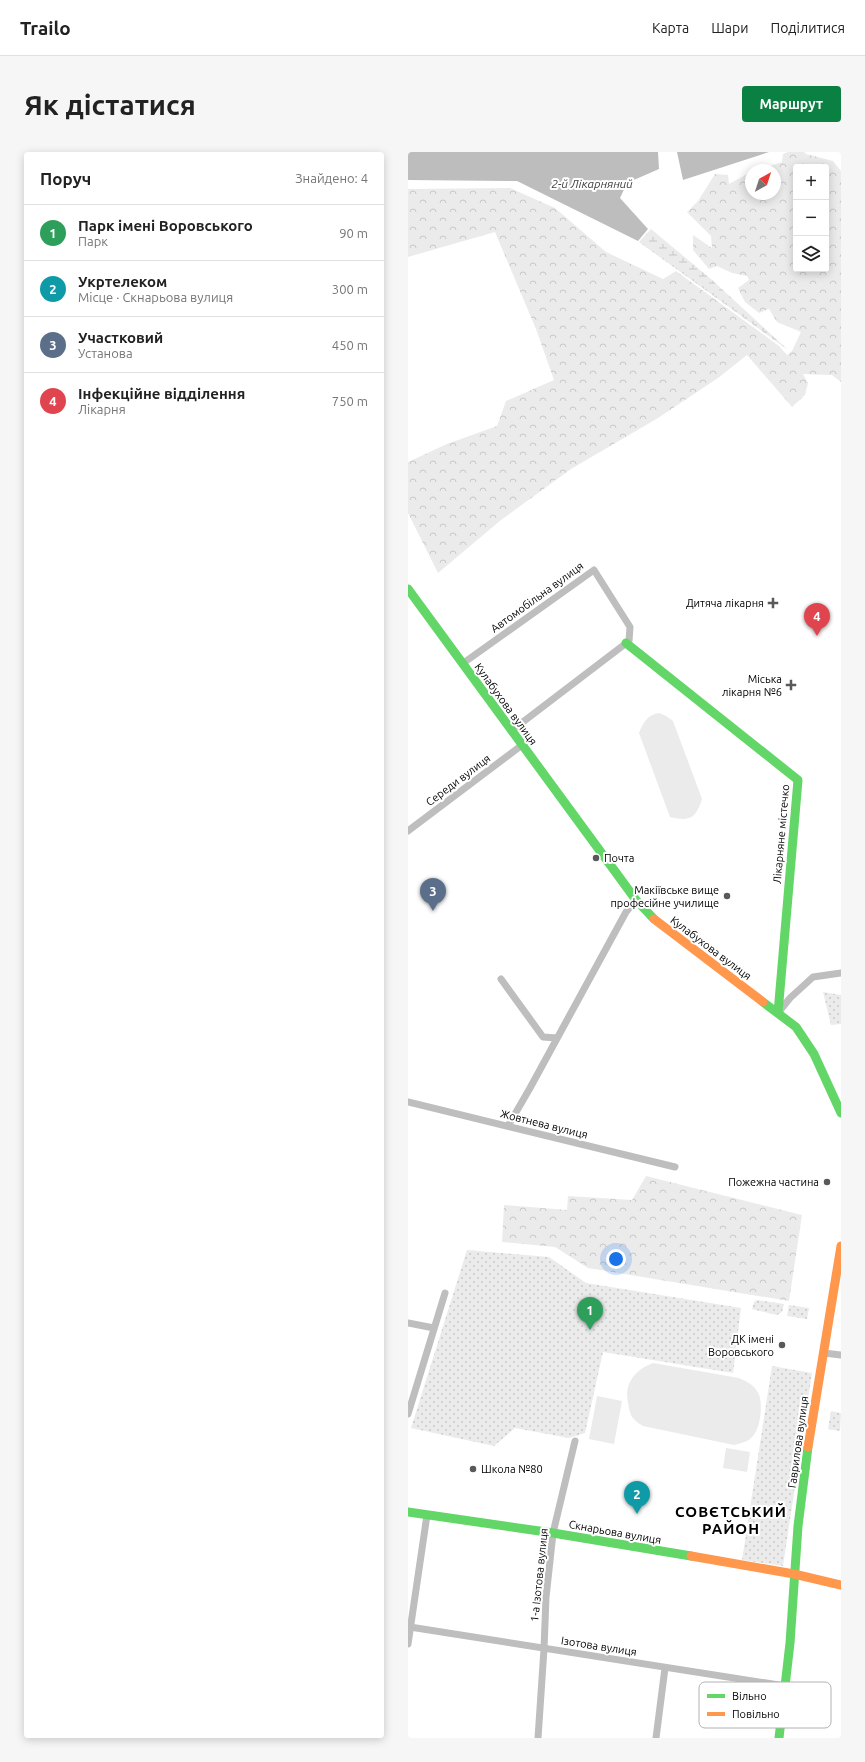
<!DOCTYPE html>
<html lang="uk">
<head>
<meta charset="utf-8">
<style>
  :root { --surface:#fff; --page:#f6f6f6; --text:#222; --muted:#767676; --line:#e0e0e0; --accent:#0b8043 }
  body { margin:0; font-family:Ubuntu,sans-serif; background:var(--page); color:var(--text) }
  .controls { position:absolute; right:12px; top:12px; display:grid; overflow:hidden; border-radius:4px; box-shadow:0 2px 10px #0003 }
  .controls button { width:36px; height:36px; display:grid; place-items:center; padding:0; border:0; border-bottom:1px solid var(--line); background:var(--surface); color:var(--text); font:20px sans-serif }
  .compass { position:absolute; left:337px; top:12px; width:36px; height:36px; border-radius:50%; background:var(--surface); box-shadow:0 2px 10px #0003; rotate:39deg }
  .you { position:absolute; left:208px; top:1107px; width:14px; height:14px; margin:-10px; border:3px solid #fff; border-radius:50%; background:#1a73e8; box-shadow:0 0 0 6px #1a73e833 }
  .badge { display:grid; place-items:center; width:26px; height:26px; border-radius:50%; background:var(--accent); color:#fff; font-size:13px; font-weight:700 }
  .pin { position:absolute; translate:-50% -33px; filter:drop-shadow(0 1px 2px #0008) }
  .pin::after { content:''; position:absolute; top:21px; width:14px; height:12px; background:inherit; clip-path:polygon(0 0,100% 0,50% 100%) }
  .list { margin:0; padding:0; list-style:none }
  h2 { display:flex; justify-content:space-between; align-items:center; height:52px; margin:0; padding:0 16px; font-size:17px }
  h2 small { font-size:13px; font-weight:400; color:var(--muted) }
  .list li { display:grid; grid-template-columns:26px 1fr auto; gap:12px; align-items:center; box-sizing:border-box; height:56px; padding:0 16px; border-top:1px solid var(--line) }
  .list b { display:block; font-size:15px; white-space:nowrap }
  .list p { margin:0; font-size:13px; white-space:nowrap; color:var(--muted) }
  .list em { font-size:13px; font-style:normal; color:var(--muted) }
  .icon { flex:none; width:22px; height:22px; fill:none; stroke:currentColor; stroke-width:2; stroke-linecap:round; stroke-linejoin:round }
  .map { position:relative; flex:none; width:433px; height:1586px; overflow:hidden; border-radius:4px }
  header { display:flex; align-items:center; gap:24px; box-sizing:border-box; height:56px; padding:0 20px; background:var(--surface); border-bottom:1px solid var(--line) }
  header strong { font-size:19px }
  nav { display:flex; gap:22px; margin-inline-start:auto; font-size:14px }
  .intro { display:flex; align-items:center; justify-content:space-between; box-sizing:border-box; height:96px; padding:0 24px }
  h1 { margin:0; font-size:28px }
  .button { padding:10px 18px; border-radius:4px; background:var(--accent); color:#fff; font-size:14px; font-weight:700 }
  main { display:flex; gap:24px; padding:0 24px }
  aside { flex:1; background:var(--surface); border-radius:4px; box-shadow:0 2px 10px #0003 }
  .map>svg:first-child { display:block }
  .grass { fill:url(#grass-dots) }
  .forest { fill:url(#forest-crowns); fill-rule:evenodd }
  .wetland { fill:url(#wetland-marsh) }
  .pitch { fill:#ebebeb }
  .water { fill:#bdbdbd }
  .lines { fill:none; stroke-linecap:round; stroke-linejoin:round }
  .street { stroke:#bebebe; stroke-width:7 }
  .fast { stroke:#63d668; stroke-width:9 }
  .slow { stroke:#ff974d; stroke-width:9 }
  .poi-dot { fill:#595959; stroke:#fff; stroke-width:1.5 }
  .labels { text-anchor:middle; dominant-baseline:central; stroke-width:4; stroke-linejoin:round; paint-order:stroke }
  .street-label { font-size:11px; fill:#000; stroke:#fff }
  .poi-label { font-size:11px; fill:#000; stroke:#fff; text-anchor:end }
  .water-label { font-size:12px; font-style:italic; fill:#424242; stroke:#fff }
  .district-label { font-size:15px; font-weight:bold; letter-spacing:1px; fill:#000; stroke:#fff }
  .key { fill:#fff; stroke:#b2b2b2; stroke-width:1 }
  .key-label { font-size:11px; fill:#000 }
</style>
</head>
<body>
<header>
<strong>Trailo</strong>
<nav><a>Карта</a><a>Шари</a><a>Поділитися</a></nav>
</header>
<div class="intro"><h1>Як дістатися</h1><a class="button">Маршрут</a></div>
<main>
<aside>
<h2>Поруч<small>Знайдено: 4</small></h2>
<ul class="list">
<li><span class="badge" style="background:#2e9e5b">1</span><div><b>Парк імені Воровського</b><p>Парк</p></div><em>90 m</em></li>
<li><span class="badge" style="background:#0f9aa8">2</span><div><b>Укртелеком</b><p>Місце · Скнарьова вулиця</p></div><em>300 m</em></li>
<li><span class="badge" style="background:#5c6f8a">3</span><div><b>Участковий</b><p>Установа</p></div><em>450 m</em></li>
<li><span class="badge" style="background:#e0444e">4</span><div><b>Інфекційне відділення</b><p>Лікарня</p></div><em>750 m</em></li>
</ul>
</aside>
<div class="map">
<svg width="433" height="1586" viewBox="0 0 433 1586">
  <defs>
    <pattern id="grass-dots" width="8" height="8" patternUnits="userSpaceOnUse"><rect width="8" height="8" fill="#ebebeb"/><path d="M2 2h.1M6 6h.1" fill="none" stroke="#c8c8c8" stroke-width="1.8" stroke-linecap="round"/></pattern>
    <pattern id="forest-crowns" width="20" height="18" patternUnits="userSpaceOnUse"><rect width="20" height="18" fill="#ebebeb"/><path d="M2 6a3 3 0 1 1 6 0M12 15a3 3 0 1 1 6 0" fill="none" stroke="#c8c8c8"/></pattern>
    <pattern id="wetland-marsh" width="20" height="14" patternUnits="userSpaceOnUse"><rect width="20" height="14" fill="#ebebeb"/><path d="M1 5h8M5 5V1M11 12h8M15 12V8" fill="none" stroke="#c8c8c8"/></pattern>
  </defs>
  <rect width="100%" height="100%" fill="#fff"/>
  <path class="grass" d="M 415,840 L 433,843 L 433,872 L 423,873 Z
    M 59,1098 L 141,1105 L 178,1131 L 333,1156 L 325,1221 L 195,1200 L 177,1281 L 161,1286 L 107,1276 L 86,1294 L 3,1276 Z
    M 349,1148 L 376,1152 L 374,1160 L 369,1163 L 344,1157 L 346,1150 Z
    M 381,1153 L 401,1156 L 399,1167 L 379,1164 Z
    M 364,1214 L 404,1221 L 375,1414 L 334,1408 Z
    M 423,1259 L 433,1261 L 432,1279 L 420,1277 Z"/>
  <path class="forest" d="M 380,0 L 396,0 L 398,2 L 425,9 L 433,19 L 433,230 L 424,223 L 395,222 L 400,231 L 397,243 L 384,255 L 339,203 L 310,226 L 250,266 L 163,317 L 93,368 L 30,421 L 0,361 L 0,310 L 39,292 L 89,274 L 98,249 L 146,228 L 128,177 L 87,80 L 0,105 L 0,37 L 102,36 L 147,56 L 198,100 L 255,127 L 268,119 L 371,194 L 379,203 L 384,199 L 393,180 L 369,170 L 361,157 L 351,161 L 337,150 L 330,136 L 341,128 L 339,124 L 324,121 L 309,114 L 301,117 L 285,98 L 285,83 L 304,96 L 303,84 L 279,60 L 290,49 L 307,22 L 320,23 L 321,32 L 343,20 L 343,42 L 367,42 L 367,18 L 349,18 L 374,10 L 375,2 ZM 388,15 L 418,15 L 418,117 L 388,117 Z
    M 238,1024 L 394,1063 L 381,1149 L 180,1116 L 147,1095 L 94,1090 L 96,1053 L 159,1058 L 160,1044 L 224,1048 Z"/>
  <path class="wetland" d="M 243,77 L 303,127 L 380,198 L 231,90 Z"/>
  <path class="pitch" d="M 251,561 L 258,564 L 265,569 L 294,647 C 288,666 282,670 262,665 L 231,581 C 235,571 239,563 251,561 Z
    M 245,1211 L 331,1226 C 337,1229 345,1232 349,1239 C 356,1248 353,1275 345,1284 C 340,1290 334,1291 326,1293 L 235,1274 C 232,1272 227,1269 225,1266 C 222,1263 221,1256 220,1251 C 216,1231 227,1218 245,1211 Z
    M 189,1244 L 214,1249 L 206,1292 L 181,1287 Z
    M 318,1296 L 342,1300 L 339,1320 L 315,1316 Z"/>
  <path class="water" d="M 0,0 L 250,0 L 251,17 L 219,31 L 212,46 L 240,77 L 230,89 L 109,29 L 0,28 Z
    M 269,0 L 361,0 L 275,28 Z"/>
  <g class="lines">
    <path class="street" d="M 54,512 L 186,418 L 222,475 L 221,489 L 103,579
      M 0,679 L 114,593
      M 93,827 L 135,885 L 149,886
      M 370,861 L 382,846 L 405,825 L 433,821
      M 0,950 L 267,1015
      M 100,974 L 122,936 L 218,760 L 228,748
      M 0,1171 L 26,1176
      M 416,1201 L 433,1203
      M 0,1262 L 37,1141
      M 2,1475 L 377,1534
      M 0,1492 L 19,1363
      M 130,1586 L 136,1497 L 138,1445 L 145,1381 L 167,1289
      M 248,1586 L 257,1516"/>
    <path class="fast" d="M 0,437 L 228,748 L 246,767
      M 218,491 L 390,628 L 370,861
      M 355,850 L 388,875 L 406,902 L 433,961
      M 0,1360 L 145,1381 L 283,1404
      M 371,1586 L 382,1491 L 390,1374 L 400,1295"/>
    <path class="slow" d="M 246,767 L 355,850
      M 400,1295 L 433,1094
      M 283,1404 L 386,1422 L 433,1433"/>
  </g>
  <g class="poi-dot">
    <path d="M363 445h4v4h4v4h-4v4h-4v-4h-4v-4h4z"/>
    <path d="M381 527h4v4h4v4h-4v4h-4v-4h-4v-4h4z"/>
    <circle cx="188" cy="706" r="4"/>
    <circle cx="319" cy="744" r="4"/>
    <circle cx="419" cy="1030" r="4"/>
    <circle cx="374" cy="1193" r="4"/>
    <circle cx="65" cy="1317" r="4"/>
  </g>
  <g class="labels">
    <g class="street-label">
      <text transform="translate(129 445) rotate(-36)">Автомобільна вулиця</text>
      <text transform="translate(98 552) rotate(54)">Кулабухова вулиця</text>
      <text transform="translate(50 628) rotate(-37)">Середи вулиця</text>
      <text transform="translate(373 682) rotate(-85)">Лікарняне містечко</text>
      <text transform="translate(303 796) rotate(37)">Кулабухова вулиця</text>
      <text transform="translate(136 972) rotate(14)">Жовтнева вулиця</text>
      <text transform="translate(390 1290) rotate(-82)">Гаврилова вулиця</text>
      <text transform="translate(207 1380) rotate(10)">Скнарьова вулиця</text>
      <text transform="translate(131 1423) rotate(-84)">1-а Ізотова вулиця</text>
      <text transform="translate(191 1494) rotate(9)">Ізотова вулиця</text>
    </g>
    <g class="poi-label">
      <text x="356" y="451">Дитяча лікарня</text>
      <text x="374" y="527">Міська<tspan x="374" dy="13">лікарня №6</tspan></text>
      <text x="196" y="706" text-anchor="start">Почта</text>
      <text x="311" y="738">Макіївське вище<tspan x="311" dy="13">професійне училище</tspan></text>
      <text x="411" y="1030">Пожежна частина</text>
      <text x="366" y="1187">ДК імені<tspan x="366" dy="13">Воровського</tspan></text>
      <text x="73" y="1317" text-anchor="start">Школа №80</text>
    </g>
    <g class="water-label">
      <text x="184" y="31">2-й Лікарняний</text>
    </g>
    <g class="district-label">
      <text x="323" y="1359">СОВЄТСЬКИЙ<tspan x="323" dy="17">РАЙОН</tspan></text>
    </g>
  </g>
  <rect x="291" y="1530" width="132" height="46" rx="6" class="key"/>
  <rect x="299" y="1542" width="18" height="4" fill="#63d668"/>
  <rect x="299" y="1560" width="18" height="4" fill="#ff974d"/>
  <g class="key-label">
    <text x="324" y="1548">Вільно</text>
    <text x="324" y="1566">Повільно</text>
  </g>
</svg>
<div class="controls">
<button>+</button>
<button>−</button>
<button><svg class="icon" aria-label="layers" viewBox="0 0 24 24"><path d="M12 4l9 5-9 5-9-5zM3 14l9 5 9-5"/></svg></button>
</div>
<svg class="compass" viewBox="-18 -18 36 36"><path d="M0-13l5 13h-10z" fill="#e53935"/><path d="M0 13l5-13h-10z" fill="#767676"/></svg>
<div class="you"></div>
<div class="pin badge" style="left:182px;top:1178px;background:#2e9e5b">1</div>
<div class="pin badge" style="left:229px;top:1362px;background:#0f9aa8">2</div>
<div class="pin badge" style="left:25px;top:759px;background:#5c6f8a">3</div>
<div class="pin badge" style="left:409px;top:484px;background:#e0444e">4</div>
</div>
</main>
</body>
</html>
